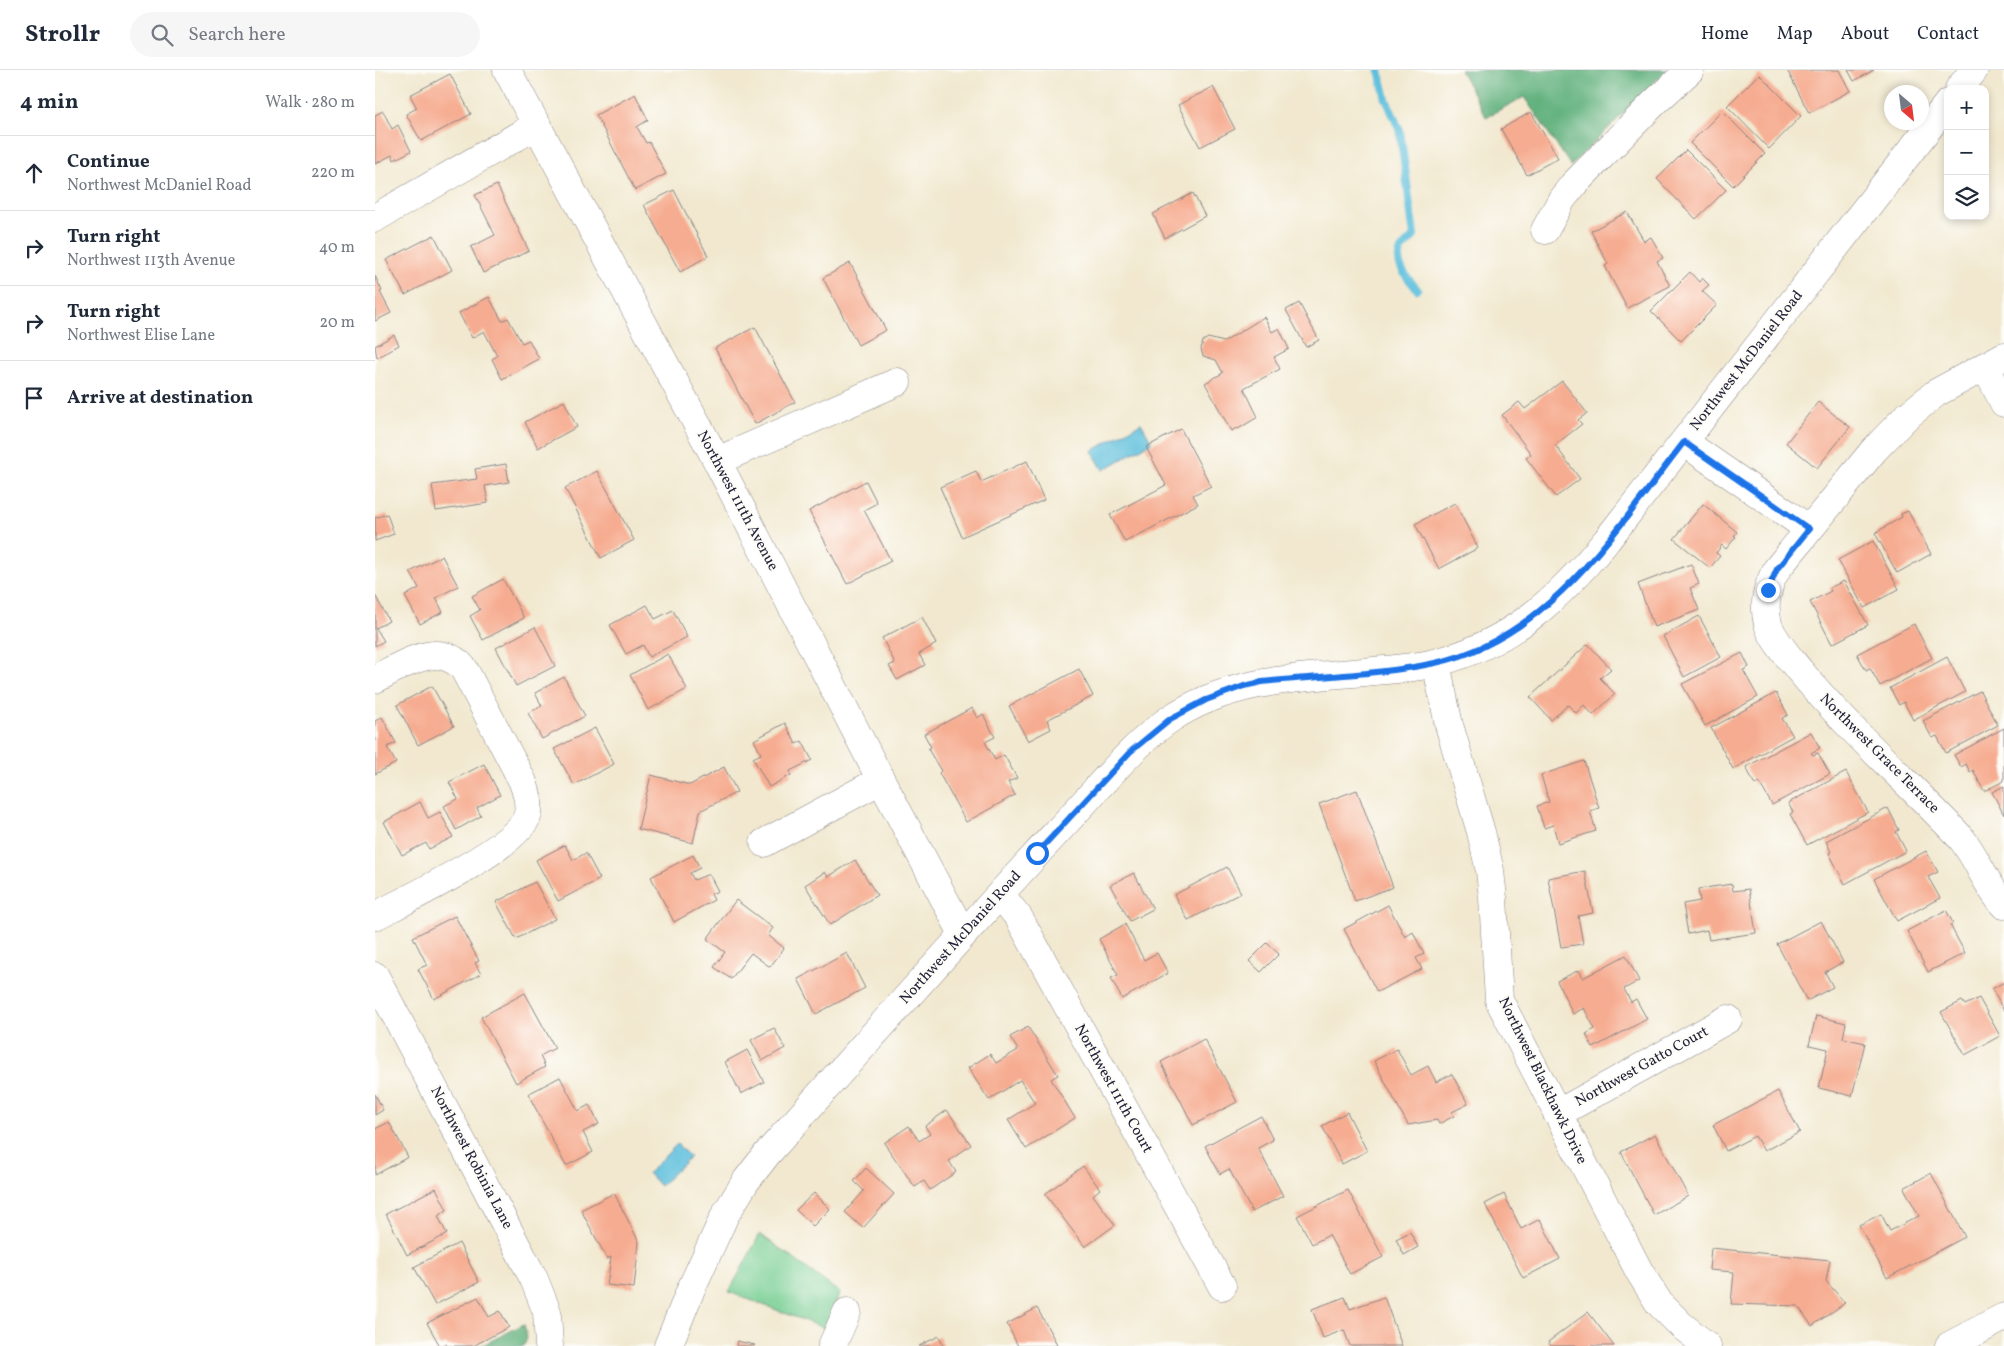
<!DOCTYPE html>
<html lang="en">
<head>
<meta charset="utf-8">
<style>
  :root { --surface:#fff; --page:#f6f6f7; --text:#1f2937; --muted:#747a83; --line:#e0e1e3 }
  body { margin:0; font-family:Vollkorn,serif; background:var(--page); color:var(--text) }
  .controls { position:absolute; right:15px; top:15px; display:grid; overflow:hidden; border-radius:10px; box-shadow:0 2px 8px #0003 }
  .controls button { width:45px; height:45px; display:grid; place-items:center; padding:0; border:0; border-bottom:1px solid var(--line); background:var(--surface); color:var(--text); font:25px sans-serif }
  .compass { position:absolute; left:1509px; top:15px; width:45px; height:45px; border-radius:50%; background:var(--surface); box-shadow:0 2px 8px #0003; rotate:152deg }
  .stop { position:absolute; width:15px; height:15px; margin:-11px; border:4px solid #1a73e8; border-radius:50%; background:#fff }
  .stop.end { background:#1a73e8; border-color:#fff; box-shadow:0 1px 5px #0008 }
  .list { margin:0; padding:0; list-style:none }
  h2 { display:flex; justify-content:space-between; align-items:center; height:65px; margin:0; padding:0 20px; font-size:21px }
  h2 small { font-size:16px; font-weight:400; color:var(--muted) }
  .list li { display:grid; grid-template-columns:32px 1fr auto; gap:15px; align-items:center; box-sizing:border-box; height:75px; padding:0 20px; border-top:1px solid var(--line) }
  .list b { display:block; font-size:19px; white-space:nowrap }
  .list p { margin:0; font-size:16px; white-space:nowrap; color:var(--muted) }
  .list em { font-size:16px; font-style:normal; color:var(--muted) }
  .icon { flex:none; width:28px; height:28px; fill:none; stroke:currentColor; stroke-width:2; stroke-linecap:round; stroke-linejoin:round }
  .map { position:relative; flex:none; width:1629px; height:1276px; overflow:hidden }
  header { display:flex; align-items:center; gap:30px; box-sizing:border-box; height:70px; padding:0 25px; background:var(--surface); border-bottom:1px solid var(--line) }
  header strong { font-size:24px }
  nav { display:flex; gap:28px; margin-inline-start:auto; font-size:18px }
  .search { width:350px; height:45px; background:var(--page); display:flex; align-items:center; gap:12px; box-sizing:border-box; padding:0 18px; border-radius:28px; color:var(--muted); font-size:19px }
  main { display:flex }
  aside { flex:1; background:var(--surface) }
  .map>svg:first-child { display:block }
  .green { fill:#76ce93; stroke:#4c7867 }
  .forest { fill:#60b17d; stroke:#416a5c }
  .water { fill:#5fc0dd; stroke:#40718c }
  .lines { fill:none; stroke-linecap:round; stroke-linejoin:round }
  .stream { stroke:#5fc0dd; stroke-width:8 }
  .building { fill:#f6ac90 }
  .minor-casing { stroke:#8a8585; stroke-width:29 }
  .minor { stroke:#fff; stroke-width:28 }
  .route { stroke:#1a73e8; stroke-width:6 }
  .labels { text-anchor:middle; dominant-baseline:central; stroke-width:4.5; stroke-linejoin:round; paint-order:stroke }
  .street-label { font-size:15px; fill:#22223b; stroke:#fdfcf7 }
</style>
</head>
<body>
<header>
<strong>Strollr</strong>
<div class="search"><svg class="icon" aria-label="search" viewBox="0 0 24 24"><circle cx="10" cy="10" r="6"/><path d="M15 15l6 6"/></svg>Search here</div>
<nav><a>Home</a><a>Map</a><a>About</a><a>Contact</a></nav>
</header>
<main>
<aside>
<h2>4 min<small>Walk · 280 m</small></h2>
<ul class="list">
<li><svg class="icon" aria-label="ahead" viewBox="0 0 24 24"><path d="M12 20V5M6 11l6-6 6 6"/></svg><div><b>Continue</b><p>Northwest McDaniel Road</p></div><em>220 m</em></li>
<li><svg class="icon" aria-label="right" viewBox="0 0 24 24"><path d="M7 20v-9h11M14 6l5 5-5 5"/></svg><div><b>Turn right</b><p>Northwest 113th Avenue</p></div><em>40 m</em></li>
<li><svg class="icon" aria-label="right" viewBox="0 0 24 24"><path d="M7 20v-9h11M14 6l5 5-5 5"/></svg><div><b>Turn right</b><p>Northwest Elise Lane</p></div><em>20 m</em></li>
<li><svg class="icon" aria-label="arrive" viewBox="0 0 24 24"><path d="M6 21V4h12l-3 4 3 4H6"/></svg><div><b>Arrive at destination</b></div></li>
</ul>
</aside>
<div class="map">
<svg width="1629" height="1276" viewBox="0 0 1629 1276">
  <rect width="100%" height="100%" fill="#fdfcf7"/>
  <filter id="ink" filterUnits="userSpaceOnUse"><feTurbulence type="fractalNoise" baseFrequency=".02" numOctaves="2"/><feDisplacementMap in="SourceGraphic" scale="10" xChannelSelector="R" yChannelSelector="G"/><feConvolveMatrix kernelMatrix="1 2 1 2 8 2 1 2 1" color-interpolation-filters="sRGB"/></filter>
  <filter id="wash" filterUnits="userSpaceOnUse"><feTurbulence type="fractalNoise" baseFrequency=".0096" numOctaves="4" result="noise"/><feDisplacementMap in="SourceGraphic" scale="20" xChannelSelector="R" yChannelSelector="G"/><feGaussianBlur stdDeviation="1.12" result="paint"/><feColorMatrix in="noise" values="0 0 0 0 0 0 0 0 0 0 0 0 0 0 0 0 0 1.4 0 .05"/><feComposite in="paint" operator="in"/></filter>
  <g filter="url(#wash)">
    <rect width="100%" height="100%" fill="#f1e8cf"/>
    <path class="green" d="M 385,1164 L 465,1223 L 449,1258 L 354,1222 Z"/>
    <path class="forest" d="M 1085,0 L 1292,0 L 1196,96 L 1149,27 L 1111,47 Z
      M 149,1254 L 152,1268 L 149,1276 L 106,1276 Z"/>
    <path class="water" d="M 766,353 L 777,372 L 728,400 L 717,381 Z
      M 302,1074 L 315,1087 L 285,1116 L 273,1103 Z"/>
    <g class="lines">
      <path class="stream" d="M 1004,0 L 1011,29 L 1025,61 L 1039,166 C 1035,171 1029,175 1026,180 C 1018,193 1034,210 1042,219"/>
    </g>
    <g id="blocks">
      <path class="building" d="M 1412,0 L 1464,0 L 1475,21 L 1434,43 Z
        M 1473,0 L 1499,0 L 1479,11 Z
        M 75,4 L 96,44 L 46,71 L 31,44 L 42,38 L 35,25 Z
        M 1384,4 L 1426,46 L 1394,79 L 1352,36 Z
        M 838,17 L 860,59 L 825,77 L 803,35 Z
        M 260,24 L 273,50 L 262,57 L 271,73 L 274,72 L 291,104 L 260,120 L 221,45 Z
        M 8,41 L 17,59 L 23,55 L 36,81 L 19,90 L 17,85 L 0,94 L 0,45 Z
        M 1347,41 L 1390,84 L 1358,116 L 1315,73 Z
        M 1156,42 L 1183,88 L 1152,105 L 1126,59 Z
        M 1311,80 L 1351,120 L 1321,149 L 1282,109 Z
        M 122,115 L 154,181 L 108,203 L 96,177 L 120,165 L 100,125 Z
        M 299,120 L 333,186 L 305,202 L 269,135 Z
        M 818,123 L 830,146 L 790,168 L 778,144 Z
        M 1252,142 L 1269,171 L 1276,167 L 1288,188 L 1282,191 L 1295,216 L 1252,238 L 1230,196 L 1233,194 L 1216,161 Z
        M 59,165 L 77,200 L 30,225 L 11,190 Z
        M 475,193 L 511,260 L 483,275 L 448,208 Z
        M 1315,202 L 1324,212 L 1327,208 L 1334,215 L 1327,221 L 1342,235 L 1306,271 L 1276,241 Z
        M 0,206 L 7,221 L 5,222 L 16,243 L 0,251 Z
        M 114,227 L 127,251 L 133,248 L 147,273 L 154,270 L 164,289 L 127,309 L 117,289 L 122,286 L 109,261 L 97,268 L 84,243 Z
        M 924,233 L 944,270 L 931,277 L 911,240 Z
        M 889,247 L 897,262 L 904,258 L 914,279 L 899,287 L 905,299 L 869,318 L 883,347 L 863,359 L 862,358 L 856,361 L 830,313 L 848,303 L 841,290 L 828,286 L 826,279 L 828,271 L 833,268 L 849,272 Z
        M 380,257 L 420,332 L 380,354 L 340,278 Z
        M 19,265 L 24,275 L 2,288 L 0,276 Z
        M 1187,311 L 1212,343 L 1203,350 L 1207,354 L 1180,375 L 1205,409 L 1181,427 L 1151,388 L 1156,384 L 1127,345 L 1144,332 L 1150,339 Z
        M 189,331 L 202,357 L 163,378 L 150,352 Z
        M 1443,332 L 1475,357 L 1442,398 L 1411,373 Z
        M 806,359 L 836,416 L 818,425 L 823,434 L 750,472 L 735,445 L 791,415 L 771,377 Z
        M 652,391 L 669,430 L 587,467 L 565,417 L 601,401 L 606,412 Z
        M 131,394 L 134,412 L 110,416 L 113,433 L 61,441 L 57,415 L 102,409 L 100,399 Z
        M 222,401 L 259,470 L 226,488 L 190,418 Z
        M 491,411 L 502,433 L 489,440 L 516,491 L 472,514 L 434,441 Z
        M 1080,433 L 1103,478 L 1064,499 L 1040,454 Z
        M 1328,434 L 1362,462 L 1359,466 L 1361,467 L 1351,479 L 1347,475 L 1341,483 L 1345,486 L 1335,498 L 1299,469 Z
        M 1533,441 L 1556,484 L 1522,503 L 1500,463 L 1527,447 L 1526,444 Z
        M 12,444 L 19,464 L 0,471 L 0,448 Z
        M 1498,471 L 1524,519 L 1489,538 L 1463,490 Z
        M 67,486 L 83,516 L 61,528 L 68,542 L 45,554 L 30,526 L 44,518 L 35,502 Z
        M 1316,494 L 1324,514 L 1315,518 L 1324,540 L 1279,557 L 1263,514 Z
        M 128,509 L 149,548 L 108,570 L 95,546 L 105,540 L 97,526 Z
        M 1469,511 L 1493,555 L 1457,574 L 1435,532 L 1456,521 L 1454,518 Z
        M 0,525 L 14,551 L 1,558 L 9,571 L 0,576 Z
        M 272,535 L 280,549 L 298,540 L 312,567 L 274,587 L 268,575 L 251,584 L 235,555 Z
        M 1324,546 L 1346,587 L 1309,607 L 1288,566 Z
        M 547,547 L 561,574 L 544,584 L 550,595 L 522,610 L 514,596 L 520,593 L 507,568 Z
        M 1539,554 L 1557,588 L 1505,616 L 1495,598 L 1491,600 L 1482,584 Z
        M 160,557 L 180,596 L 141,616 L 121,578 Z
        M 1213,574 L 1236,599 L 1225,608 L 1240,624 L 1218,645 L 1209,635 L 1201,643 L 1193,635 L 1176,650 L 1155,627 Z
        M 1367,583 L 1374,597 L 1368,600 L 1383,627 L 1330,656 L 1307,614 Z
        M 293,584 L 312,619 L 273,640 L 255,605 Z
        M 1572,587 L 1590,622 L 1538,650 L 1529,632 L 1524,635 L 1515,618 Z
        M 704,599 L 718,626 L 672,650 L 676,659 L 653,671 L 634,636 Z
        M 189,607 L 210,646 L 167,669 L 153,643 L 167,636 L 160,623 Z
        M 57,616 L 79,656 L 43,675 L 22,635 Z
        M 1605,621 L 1623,655 L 1571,683 L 1562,666 L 1557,668 L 1548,651 Z
        M 1401,623 L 1413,645 L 1407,648 L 1418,666 L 1358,699 L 1336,658 Z
        M 597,638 L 602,648 L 608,644 L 620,667 L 610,672 L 620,690 L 629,685 L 642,708 L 633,712 L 640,725 L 591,752 L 564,703 L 566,701 L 553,679 L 556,677 L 549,664 Z
        M 7,647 L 21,673 L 12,677 L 21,693 L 0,704 L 0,651 Z
        M 410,653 L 421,674 L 427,671 L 437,690 L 415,701 L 416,705 L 394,717 L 378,688 L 386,684 L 379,670 Z
        M 220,658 L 239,694 L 199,715 L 179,679 Z
        M 1629,658 L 1629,711 L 1609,721 L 1598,700 L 1595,702 L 1591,694 L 1586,697 L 1579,685 Z
        M 1436,662 L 1445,678 L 1436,683 L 1438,685 L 1443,683 L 1455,704 L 1397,735 L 1384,712 L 1380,715 L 1371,697 Z
        M 1209,691 L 1224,738 L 1215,741 L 1221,761 L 1183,773 L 1178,755 L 1169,758 L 1162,736 L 1174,732 L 1166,705 Z
        M 109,694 L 125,725 L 102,738 L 106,746 L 81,760 L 69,736 L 83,729 L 74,712 Z
        M 349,697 L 362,722 L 325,741 L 318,773 L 263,759 L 276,705 L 315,715 Z
        M 1471,702 L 1493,742 L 1432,775 L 1415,744 L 1418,742 L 1413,733 Z
        M 1629,716 L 1629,745 L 1617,722 Z
        M 982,720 L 1018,817 L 980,831 L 944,734 Z
        M 45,732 L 53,748 L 65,742 L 78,767 L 54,779 L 51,773 L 27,785 L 9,752 Z
        M 1513,738 L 1524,760 L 1521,762 L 1531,781 L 1470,814 L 1454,783 L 1456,782 L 1451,771 Z
        M 190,775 L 198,790 L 211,783 L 225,809 L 183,831 L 161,790 Z
        M 1551,781 L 1563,802 L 1553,807 L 1565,828 L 1522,851 L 1499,809 Z
        M 318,785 L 325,798 L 315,803 L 319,810 L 334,804 L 343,821 L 336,824 L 339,830 L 299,852 L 276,807 Z
        M 480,790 L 502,825 L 455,855 L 430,815 L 450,802 L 453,807 Z
        M 852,797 L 866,823 L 813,850 L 799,825 Z
        M 1210,801 L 1218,843 L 1203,846 L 1208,874 L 1186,877 L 1173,808 Z
        M 759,803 L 778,839 L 755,851 L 735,815 Z
        M 160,812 L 180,849 L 141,869 L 121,832 Z
        M 1357,814 L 1358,821 L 1374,819 L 1381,863 L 1334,870 L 1332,860 L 1313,864 L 1308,834 L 1325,831 L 1323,819 Z
        M 361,830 L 398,858 L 393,865 L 409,878 L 395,897 L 376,883 L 356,909 L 339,897 L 350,882 L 332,869 Z
        M 1013,835 L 1030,867 L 1038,862 L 1049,884 L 1041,888 L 1047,899 L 1002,922 L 969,859 Z
        M 1571,840 L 1578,853 L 1575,855 L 1590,883 L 1553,902 L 1532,861 Z
        M 80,846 L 104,891 L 100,893 L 106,904 L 59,929 L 43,899 L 52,895 L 38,867 Z
        M 1446,851 L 1468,892 L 1450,902 L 1458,917 L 1432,931 L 1402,874 Z
        M 750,854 L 769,890 L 782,883 L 793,903 L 747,929 L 736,908 L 743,905 L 724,869 Z
        M 892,873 L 904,884 L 886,902 L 874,891 Z
        M 472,883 L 490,918 L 441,944 L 423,909 Z
        M 1251,885 L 1264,911 L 1249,919 L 1256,932 L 1261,929 L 1272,949 L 1218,978 L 1211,964 L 1220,959 L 1209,938 L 1198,944 L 1182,911 L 1204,900 L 1208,908 Z
        M 1629,912 L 1629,941 L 1617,919 Z
        M 150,923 L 180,978 L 165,986 L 170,997 L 141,1013 L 106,947 Z
        M 1604,928 L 1625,966 L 1590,985 L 1566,942 L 1587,931 L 1590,935 Z
        M 1441,946 L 1471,953 L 1468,968 L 1490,973 L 1477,1026 L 1444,1018 L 1453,979 L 1434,975 Z
        M 653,957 L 683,1005 L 676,1009 L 700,1048 L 651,1079 L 633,1050 L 660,1033 L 645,1010 L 614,1030 L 593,998 L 615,984 L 621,993 L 643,980 L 635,967 Z
        M 399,958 L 410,978 L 387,991 L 376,970 Z
        M 829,969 L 862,1032 L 818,1055 L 786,992 Z
        M 1022,979 L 1036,1005 L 1053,996 L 1061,1012 L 1077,1004 L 1093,1034 L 1077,1042 L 1079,1046 L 1064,1054 L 1062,1050 L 1033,1055 L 999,991 Z
        M 372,980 L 389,1012 L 366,1024 L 350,992 Z
        M 185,1007 L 203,1041 L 214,1035 L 224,1054 L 208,1062 L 218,1082 L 191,1096 L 153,1024 Z
        M 1403,1021 L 1425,1062 L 1389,1081 L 1380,1066 L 1351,1081 L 1338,1055 Z
        M 0,1024 L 8,1040 L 0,1045 Z
        M 572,1040 L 596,1075 L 574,1091 L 581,1102 L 555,1120 L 549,1111 L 540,1117 L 509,1073 L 534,1056 L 544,1071 L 555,1064 L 550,1056 Z
        M 972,1042 L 992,1081 L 967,1094 L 947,1056 Z
        M 886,1046 L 898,1070 L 883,1078 L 908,1126 L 877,1142 L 854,1099 L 845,1104 L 830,1076 Z
        M 14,1052 L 33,1087 L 0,1105 L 0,1059 Z
        M 1280,1064 L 1313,1126 L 1279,1145 L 1246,1082 Z
        M 708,1096 L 725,1119 L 718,1125 L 740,1155 L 710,1177 L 670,1124 Z
        M 491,1098 L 519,1124 L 488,1158 L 470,1142 L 489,1121 L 479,1111 Z
        M 1556,1103 L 1590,1167 L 1512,1208 L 1484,1155 L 1506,1144 L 1515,1161 L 1544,1146 L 1529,1118 Z
        M 61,1118 L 72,1140 L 63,1146 L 72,1164 L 32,1185 L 11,1144 Z
        M 973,1120 L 1008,1187 L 975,1204 L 954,1165 L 937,1174 L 922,1146 Z
        M 239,1123 L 264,1172 L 259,1218 L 232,1215 L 236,1187 L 232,1189 L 206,1140 Z
        M 439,1123 L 455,1139 L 438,1156 L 421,1140 Z
        M 1129,1124 L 1146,1159 L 1165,1149 L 1185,1189 L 1148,1208 L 1110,1134 Z
        M 1035,1162 L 1043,1177 L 1029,1185 L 1021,1169 Z
        M 84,1173 L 104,1212 L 60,1235 L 39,1197 Z
        M 1336,1178 L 1455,1190 L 1451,1211 L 1470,1233 L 1437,1256 L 1423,1236 L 1356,1234 L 1359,1202 L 1334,1200 Z
        M 103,1227 L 114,1247 L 125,1241 L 134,1257 L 98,1276 L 72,1276 L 71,1274 L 65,1276 L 52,1253 Z
        M 970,1227 L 975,1239 L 1009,1227 L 1027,1276 L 975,1276 L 969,1260 L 948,1268 L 937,1239 Z
        M 662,1238 L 683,1276 L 643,1276 L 632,1254 Z
        M 1213,1242 L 1239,1276 L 1176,1276 L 1173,1272 Z
        M 564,1266 L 569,1276 L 544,1276 Z
        M 362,1271 L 380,1275 L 379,1276 L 361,1276 Z"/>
    </g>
  </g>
  <g filter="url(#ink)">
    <use href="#blocks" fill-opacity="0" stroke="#8a8585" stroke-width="1"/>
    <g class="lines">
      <g class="minor-casing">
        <path id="minor" d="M 132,0 L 342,391 L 506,710 L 588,864
          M 1584,19 L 1599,0
          M 0,148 L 162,55
          M 1170,160 L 1187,129 L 1199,114 L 1279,33 L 1315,0
          M 1629,286 L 1561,323 L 1531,347 L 1499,380 L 1402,499 C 1392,515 1388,535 1393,554 C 1398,570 1414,587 1425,601 C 1474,660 1533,712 1586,768 C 1603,789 1611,815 1629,835
          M 1610,296 L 1629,333
          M 1309,372 L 1434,459
          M 342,391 L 522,312
          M 1061,593 L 1074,655 L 1106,762 L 1115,801 L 1118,828 L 1124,930 L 1264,1201 L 1284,1233 L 1306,1255 L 1332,1276
          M 0,609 C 28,595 64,569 89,599 L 147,710 C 151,720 155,733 153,744 C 145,776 31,830 0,846
          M 389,773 L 506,710
          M 625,824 L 644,848 L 847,1216
          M 0,906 L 159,1209 L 172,1242 L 174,1276
          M 1182,1044 L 1353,949
          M 293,1276 L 316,1219 L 350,1145 L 371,1111 L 392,1084 C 480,985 568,886 657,789 C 680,764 702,741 724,716 C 746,692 768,668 795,649 C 856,608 928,608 999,601 C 1020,599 1043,598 1063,592 C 1137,573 1185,527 1232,470 L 1573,33
          M 457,1276 L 472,1242
          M 1574,1276 L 1629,1247"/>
      </g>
      <use href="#minor" class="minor"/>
    </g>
  </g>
  <g class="lines" filter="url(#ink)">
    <path class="route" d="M 662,783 L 755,682 L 795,649 L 831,630 L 869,616 L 887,612 C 944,606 1004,605 1060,593 C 1174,569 1242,458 1309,372 L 1434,459 L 1402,499 L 1393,520"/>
  </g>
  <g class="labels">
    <g class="street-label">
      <text transform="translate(1372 291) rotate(-52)">Northwest McDaniel Road</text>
      <text transform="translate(362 431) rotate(62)">Northwest 111th Avenue</text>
      <text transform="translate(1504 684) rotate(45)">Northwest Grace Terrace</text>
      <text transform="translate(586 868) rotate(-48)">Northwest McDaniel Road</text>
      <text transform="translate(1267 997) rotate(-29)">Northwest Gatto Court</text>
      <text transform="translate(1167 1011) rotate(64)">Northwest Blackhawk Drive</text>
      <text transform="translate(738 1019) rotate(61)">Northwest 111th Court</text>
      <text transform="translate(96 1088) rotate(62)">Northwest Robinia Lane</text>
    </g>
  </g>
</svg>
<div class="controls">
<button>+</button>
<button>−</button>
<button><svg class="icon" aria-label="layers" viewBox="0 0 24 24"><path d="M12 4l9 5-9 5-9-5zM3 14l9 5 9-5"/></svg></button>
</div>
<svg class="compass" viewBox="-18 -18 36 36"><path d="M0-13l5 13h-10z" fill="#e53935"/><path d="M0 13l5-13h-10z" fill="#747a83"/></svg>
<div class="stop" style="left:662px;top:783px"></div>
<div class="stop end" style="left:1393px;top:520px"></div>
</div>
</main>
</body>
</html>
